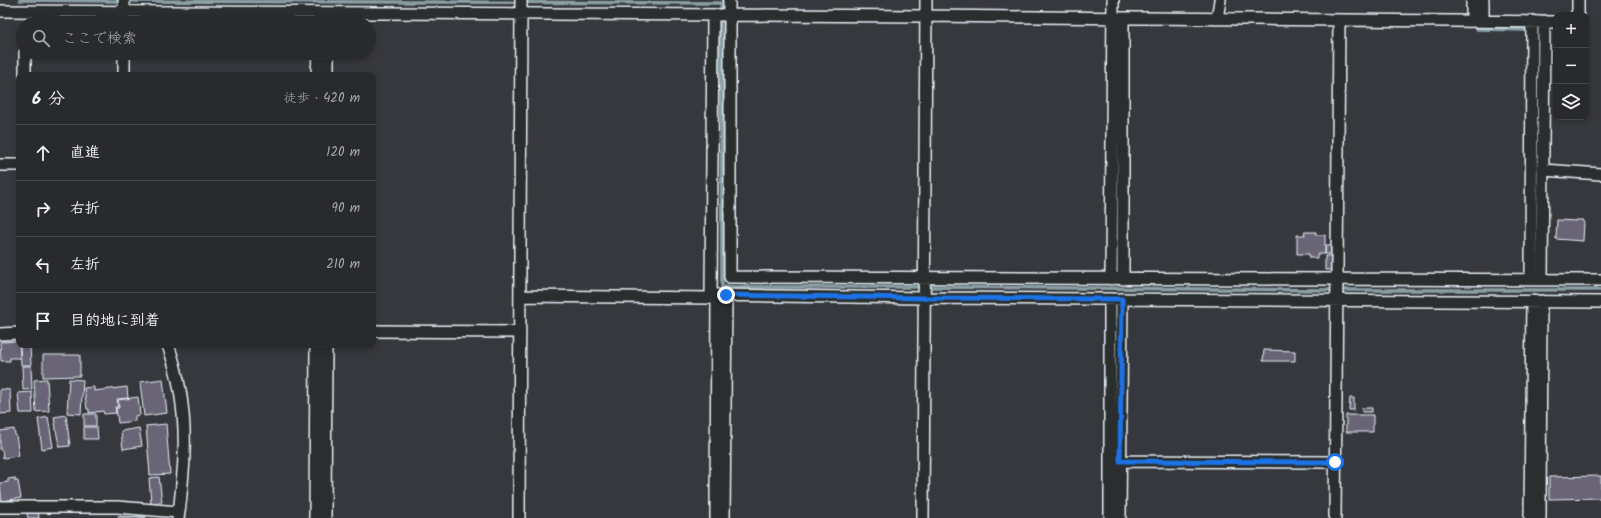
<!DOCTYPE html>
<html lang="ja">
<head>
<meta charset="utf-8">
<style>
  :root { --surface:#292a2e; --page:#35363a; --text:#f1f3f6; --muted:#a5a7aa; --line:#45464a }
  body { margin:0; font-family:Kalam,"Klee One",sans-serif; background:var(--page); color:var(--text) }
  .controls { position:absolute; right:12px; top:12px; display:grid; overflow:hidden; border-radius:8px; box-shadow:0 2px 6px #0003 }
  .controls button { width:36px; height:36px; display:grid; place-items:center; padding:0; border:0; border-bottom:1px solid var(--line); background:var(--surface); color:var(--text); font:20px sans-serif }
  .stop { position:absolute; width:12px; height:12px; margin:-9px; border:3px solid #1a73e8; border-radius:50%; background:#fff }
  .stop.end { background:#1a73e8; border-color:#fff; box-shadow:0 1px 4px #0008 }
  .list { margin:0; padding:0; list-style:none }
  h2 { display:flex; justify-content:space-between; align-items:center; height:52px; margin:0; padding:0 16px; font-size:17px }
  h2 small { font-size:13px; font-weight:400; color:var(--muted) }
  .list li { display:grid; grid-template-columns:26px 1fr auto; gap:12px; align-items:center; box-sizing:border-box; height:56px; padding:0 16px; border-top:1px solid var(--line) }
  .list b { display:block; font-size:15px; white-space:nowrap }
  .list em { font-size:13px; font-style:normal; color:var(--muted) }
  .icon { flex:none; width:22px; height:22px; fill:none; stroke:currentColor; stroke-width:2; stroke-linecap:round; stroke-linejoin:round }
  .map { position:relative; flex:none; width:1601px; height:518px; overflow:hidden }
  .search { position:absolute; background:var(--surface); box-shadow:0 2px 6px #0003; left:16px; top:16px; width:360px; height:44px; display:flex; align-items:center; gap:10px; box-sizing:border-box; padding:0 14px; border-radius:22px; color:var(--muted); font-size:15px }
  .panel { position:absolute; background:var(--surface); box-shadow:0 2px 6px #0003; left:16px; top:72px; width:360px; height:276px; border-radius:8px }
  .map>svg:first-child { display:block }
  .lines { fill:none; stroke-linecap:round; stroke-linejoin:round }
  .stream { stroke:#8ba1a6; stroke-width:3.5 }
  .building { fill:#696577; stroke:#e8f1f8 }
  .street-casing { stroke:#e8f1f8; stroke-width:14 }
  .street { stroke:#2a2d2e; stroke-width:11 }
  .route { stroke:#1a73e8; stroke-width:5 }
</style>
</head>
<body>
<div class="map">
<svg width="1601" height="518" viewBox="0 0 1601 518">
  <rect width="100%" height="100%" fill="#37383d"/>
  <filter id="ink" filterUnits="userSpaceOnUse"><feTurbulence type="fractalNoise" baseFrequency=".025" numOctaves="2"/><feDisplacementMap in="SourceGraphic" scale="8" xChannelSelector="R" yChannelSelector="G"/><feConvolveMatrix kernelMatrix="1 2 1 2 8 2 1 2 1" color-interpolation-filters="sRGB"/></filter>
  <g filter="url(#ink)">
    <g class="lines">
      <path class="stream" d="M 20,0 L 117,1
        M 131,1 L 721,3 L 721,8
        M 721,20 L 722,287 L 919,287
        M 1477,29 L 1526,30
        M 929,287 L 1331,290
        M 1343,290 L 1601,290
        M 1116,332 L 1116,305"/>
    </g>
    <path class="building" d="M 1557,220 L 1576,221 L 1576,220 L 1583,220 L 1583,222 L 1584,222 L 1583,241 L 1556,239 Z
      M 1304,232 L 1316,232 L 1316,235 L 1325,235 L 1325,254 L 1317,254 L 1317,258 L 1309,258 L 1309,254 L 1297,254 L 1297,235 L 1305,235 Z
      M 1326,245 L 1331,245 L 1331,254 L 1325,254 Z
      M 1325,256 L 1332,256 L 1332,270 L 1325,270 Z
      M 19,341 L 20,358 L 10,358 L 10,361 L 1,361 L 0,342 Z
      M 20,345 L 30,345 L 31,365 L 21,365 Z
      M 1264,350 L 1295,351 L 1295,361 L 1263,361 Z
      M 43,355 L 80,355 L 80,376 L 43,377 Z
      M 22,366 L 31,366 L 32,389 L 23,390 Z
      M 47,379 L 49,411 L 36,412 L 34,380 Z
      M 69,379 L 83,380 L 81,414 L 67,413 Z
      M 163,379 L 167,413 L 144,416 L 140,382 Z
      M 94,387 L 94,391 L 127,387 L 128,398 L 117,399 L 118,407 L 115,407 L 116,413 L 104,414 L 103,411 L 89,413 L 89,409 L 87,409 L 84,388 Z
      M 0,389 L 10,390 L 11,413 L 0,414 Z
      M 32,392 L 33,413 L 20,413 L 18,393 Z
      M 138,397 L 140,415 L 135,416 L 135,421 L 118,423 L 116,408 L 119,408 L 118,400 Z
      M 1350,398 L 1354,398 L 1354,410 L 1349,410 Z
      M 1362,408 L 1372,408 L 1372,412 L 1362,412 Z
      M 84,414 L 96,414 L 96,426 L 84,426 Z
      M 66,415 L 70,446 L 59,447 L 54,417 Z
      M 1346,415 L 1373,415 L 1373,432 L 1346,432 Z
      M 48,417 L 53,447 L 42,449 L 38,419 Z
      M 166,424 L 170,474 L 150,475 L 146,426 Z
      M 84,427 L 97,427 L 98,439 L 84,439 Z
      M 139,428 L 142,446 L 123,449 L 121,431 Z
      M 14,429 L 15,435 L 16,435 L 19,456 L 3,458 L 2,450 L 0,450 L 0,431 Z
      M 1601,476 L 1601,498 L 1549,499 L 1549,477 Z
      M 159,477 L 162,502 L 151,503 L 149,478 Z
      M 15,478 L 15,481 L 18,481 L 21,498 L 2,501 L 0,483 L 8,482 L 8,479 Z
      M 38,512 L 39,518 L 28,518 L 27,513 Z
      M 118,516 L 146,517 L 146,518 L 118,518 Z"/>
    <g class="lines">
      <g class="street-casing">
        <path id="street" d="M 729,0 L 729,15
          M 1483,0 L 1483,21
          M 0,11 L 926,16 L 1556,22
          M 730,15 L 730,277 L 1601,280
          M 1576,15 L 1578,12 L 1578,0
          M 1217,19 L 1220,0
          M 1472,21 L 1472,0
          M 124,23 L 124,0
          M 25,75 L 25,53
          M 124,75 L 124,53
          M 317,75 L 318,53
          M 328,75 L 328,53
          M 0,165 L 19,165
          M 1543,170 L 1601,174
          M 1111,279 L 1113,0
          M 1123,279 L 1123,18
          M 1531,280 L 1532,21
          M 1542,280 L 1544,21
          M 711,295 L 923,298 L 1601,302
          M 520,296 L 711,298 L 713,15
          M 373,331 L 520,332
          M 0,334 L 19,333
          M 168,345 C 184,389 187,438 182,484 C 181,496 180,507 178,518
          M 1120,461 L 1335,462
          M 0,507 L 117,507 L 179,512
          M 315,518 L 316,345
          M 325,518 L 326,345
          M 519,518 L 521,0
          M 716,518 L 717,295
          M 724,518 L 726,295
          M 923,518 L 926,0
          M 1110,518 L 1110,299
          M 1120,518 L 1122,299
          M 1335,518 L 1339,20
          M 1530,518 L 1532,301
          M 1540,518 L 1541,301"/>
      </g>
      <use href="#street" class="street"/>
    </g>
  </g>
  <g class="lines" filter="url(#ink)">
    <path class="route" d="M 726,295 L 924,298 L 1122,299 L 1120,461 L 1335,462"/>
  </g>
</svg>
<div class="controls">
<button>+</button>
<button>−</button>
<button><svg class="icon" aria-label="layers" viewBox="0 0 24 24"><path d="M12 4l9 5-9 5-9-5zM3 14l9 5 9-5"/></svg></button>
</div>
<div class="stop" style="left:1335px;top:462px"></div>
<div class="stop end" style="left:726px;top:295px"></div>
<div class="search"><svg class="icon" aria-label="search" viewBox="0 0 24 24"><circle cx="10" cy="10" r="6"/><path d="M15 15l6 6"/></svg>ここで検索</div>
<section class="panel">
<h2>6 分<small>徒歩 · 420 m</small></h2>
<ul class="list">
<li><svg class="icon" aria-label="ahead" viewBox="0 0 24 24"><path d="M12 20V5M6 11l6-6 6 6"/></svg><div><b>直進</b></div><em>120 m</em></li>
<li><svg class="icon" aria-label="right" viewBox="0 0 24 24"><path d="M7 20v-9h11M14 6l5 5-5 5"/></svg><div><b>右折</b></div><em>90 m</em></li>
<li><svg class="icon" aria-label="left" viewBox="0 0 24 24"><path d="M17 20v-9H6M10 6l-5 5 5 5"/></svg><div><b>左折</b></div><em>210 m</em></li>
<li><svg class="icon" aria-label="arrive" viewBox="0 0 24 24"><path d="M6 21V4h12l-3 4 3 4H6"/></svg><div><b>目的地に到着</b></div></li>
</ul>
</section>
</div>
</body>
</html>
